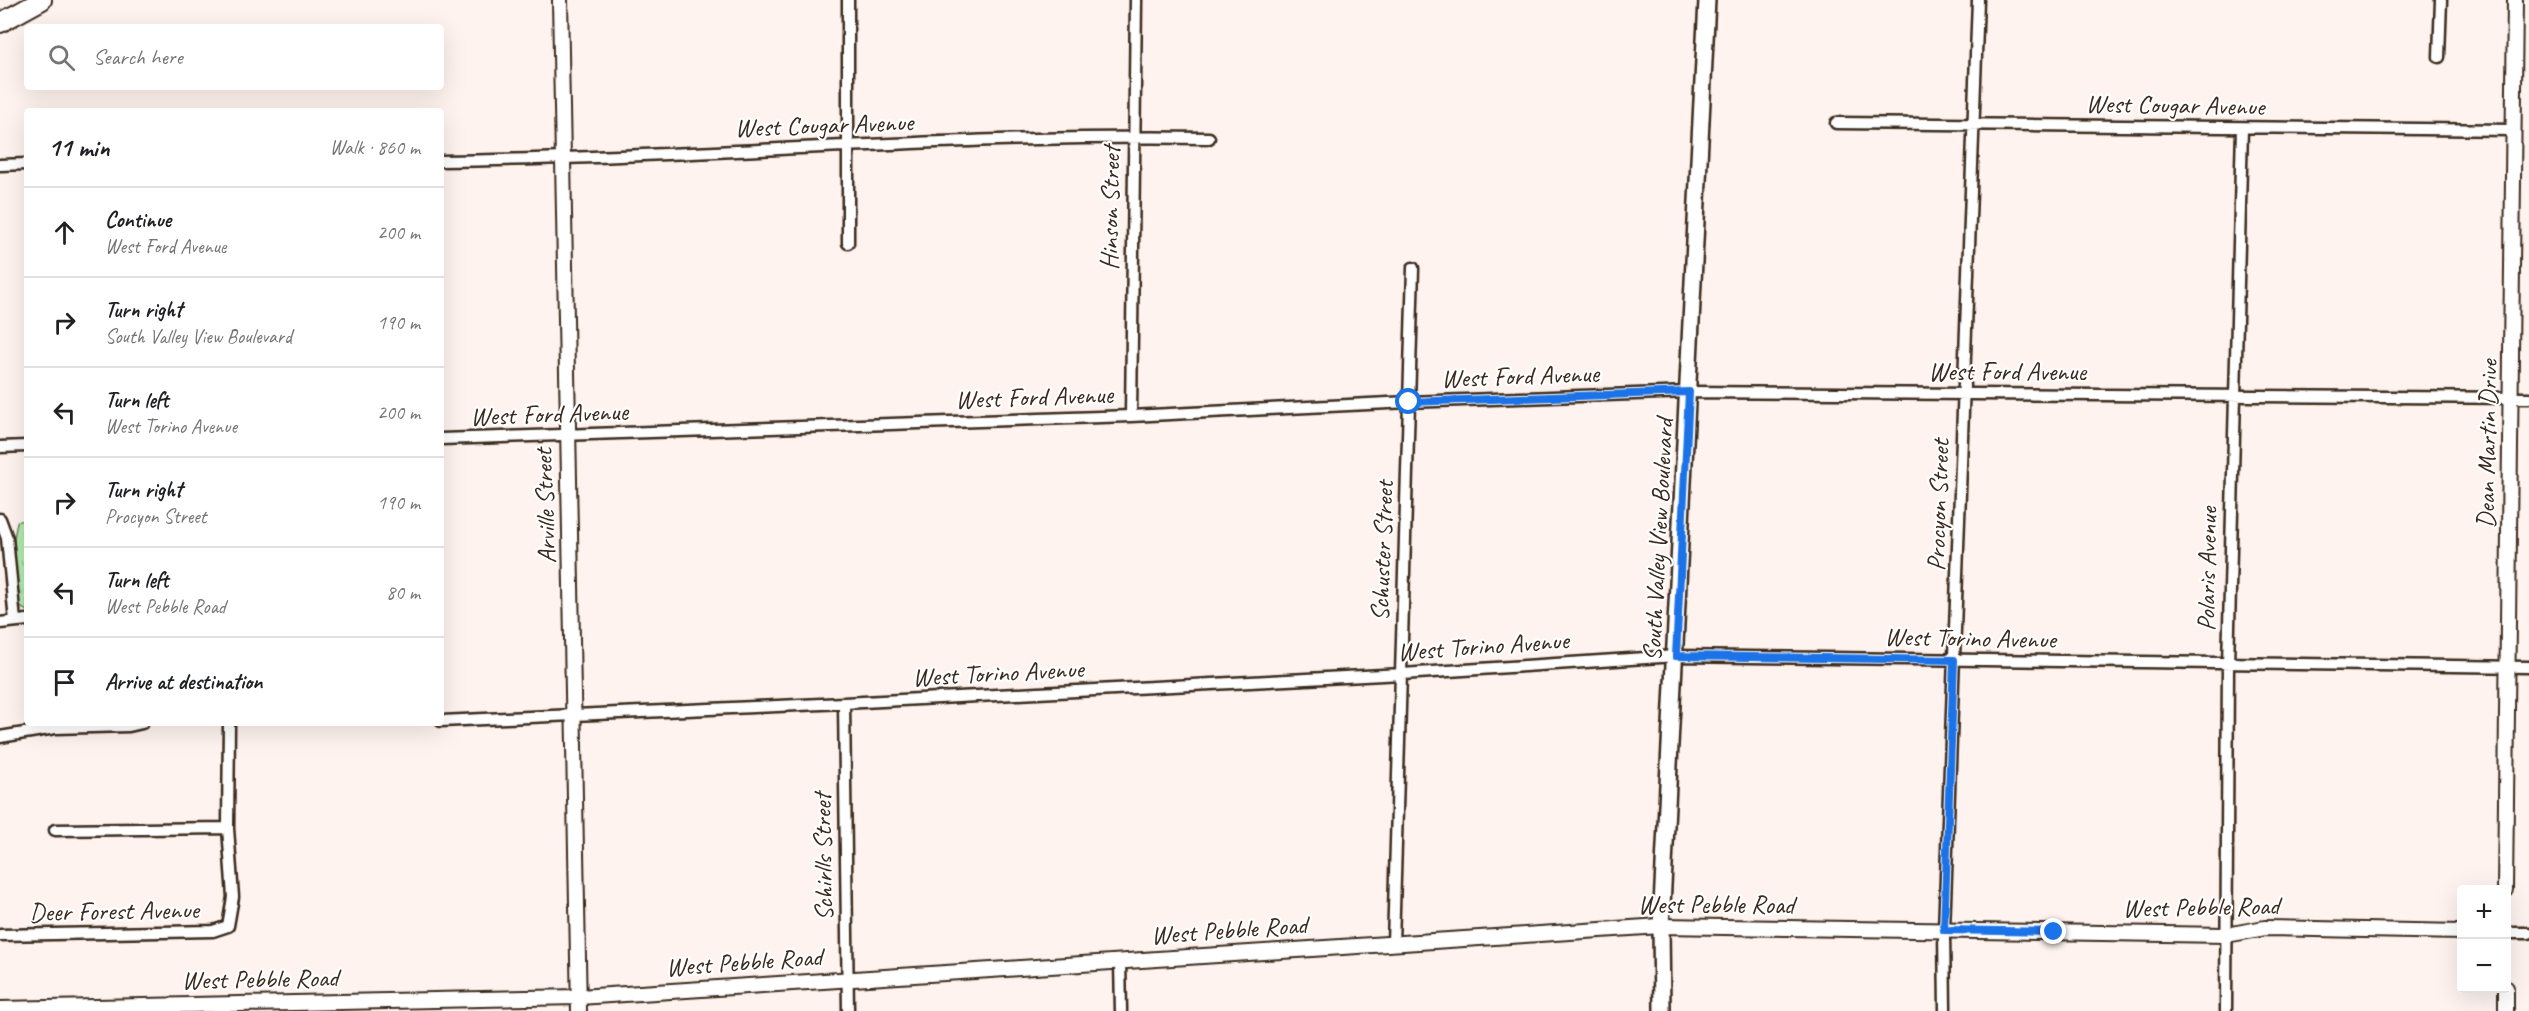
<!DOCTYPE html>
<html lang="en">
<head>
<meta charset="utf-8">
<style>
  :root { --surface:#fff; --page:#f6f6f6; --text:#202124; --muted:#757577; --line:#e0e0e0 }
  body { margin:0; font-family:Caveat,sans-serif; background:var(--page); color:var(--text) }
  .controls { position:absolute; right:18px; bottom:18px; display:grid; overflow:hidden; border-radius:6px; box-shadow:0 6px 24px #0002 }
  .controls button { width:54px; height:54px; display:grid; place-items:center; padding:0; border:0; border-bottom:2px solid var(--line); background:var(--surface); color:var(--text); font:30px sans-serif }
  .stop { position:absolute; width:18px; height:18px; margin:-14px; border:4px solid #1a73e8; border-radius:50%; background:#fff }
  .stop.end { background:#1a73e8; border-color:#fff; box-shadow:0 2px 6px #0008 }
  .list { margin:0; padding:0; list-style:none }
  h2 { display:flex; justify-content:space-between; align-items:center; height:78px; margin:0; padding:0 24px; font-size:26px }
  h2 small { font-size:20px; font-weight:400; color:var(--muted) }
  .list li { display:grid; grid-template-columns:39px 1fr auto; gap:18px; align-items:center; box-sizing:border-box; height:90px; padding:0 24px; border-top:2px solid var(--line) }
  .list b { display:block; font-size:22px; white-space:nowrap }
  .list p { margin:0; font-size:20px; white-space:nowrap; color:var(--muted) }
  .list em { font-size:20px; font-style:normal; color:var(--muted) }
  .icon { flex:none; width:33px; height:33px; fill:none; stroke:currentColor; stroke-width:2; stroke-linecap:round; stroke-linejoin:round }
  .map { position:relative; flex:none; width:2529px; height:1011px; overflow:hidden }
  .search { position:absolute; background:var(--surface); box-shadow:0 6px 24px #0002; left:24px; top:24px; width:420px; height:66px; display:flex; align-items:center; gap:15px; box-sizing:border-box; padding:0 21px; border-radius:6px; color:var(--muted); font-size:22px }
  .panel { position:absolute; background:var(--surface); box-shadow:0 6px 24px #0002; left:24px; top:108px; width:420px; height:618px; border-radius:6px }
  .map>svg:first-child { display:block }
  .grass { fill:url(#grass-tufts); stroke:#768a66; stroke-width:1.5 }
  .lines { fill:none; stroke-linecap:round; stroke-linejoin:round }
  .minor-casing { stroke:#3b2a1e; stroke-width:15 }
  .tertiary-casing { stroke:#3b2a1e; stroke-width:18 }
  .secondary-casing { stroke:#3b2a1e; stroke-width:20 }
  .trunk-casing { stroke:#3b2a1e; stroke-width:22 }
  .minor { stroke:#fff; stroke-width:10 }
  .tertiary { stroke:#fff; stroke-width:14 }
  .secondary { stroke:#fff; stroke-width:15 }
  .trunk { stroke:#fff; stroke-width:18 }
  .route { stroke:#1a73e8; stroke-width:8 }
  .labels { text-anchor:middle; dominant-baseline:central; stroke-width:4.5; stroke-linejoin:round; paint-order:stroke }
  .street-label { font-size:26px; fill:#3b2a1e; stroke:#fff }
</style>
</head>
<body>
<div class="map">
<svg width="2529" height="1011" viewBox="0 0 2529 1011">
  <defs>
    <pattern id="grass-tufts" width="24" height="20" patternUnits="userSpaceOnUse" patternTransform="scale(1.5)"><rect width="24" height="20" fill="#b1eaae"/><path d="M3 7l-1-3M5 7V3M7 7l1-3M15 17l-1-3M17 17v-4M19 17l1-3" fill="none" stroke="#99c995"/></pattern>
  </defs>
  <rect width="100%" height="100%" fill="#fef3ee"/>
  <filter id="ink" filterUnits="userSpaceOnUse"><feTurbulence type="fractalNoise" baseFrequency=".0167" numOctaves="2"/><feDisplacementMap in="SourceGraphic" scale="12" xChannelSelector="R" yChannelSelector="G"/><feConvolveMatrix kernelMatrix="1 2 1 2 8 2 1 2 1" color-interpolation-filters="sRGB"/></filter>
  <g filter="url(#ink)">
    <path class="grass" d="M 27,519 L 27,611 L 18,606 L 17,600 L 14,538 L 17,522 Z"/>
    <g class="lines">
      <g class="minor-casing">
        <path id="minor" d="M 848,0 L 848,243
          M 2439,57 L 2441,0
          M 1836,123 L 2514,130
          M 441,161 C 697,158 953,134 1209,138
          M 0,165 L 27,164
          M 1131,416 L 1136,0
          M 441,439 L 1131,416 L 1409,402 L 1689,392 L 2529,398
          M 0,447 L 27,446
          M 0,519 L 7,538 L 15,621
          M 0,623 L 27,620
          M 844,703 L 848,1011
          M 441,721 L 844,703 L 1402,674 L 1676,656 L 2529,667
          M 0,737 L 55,728 L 129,726 L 142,723
          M 55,830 L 228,828
          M 2506,933 L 2529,933
          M 0,935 L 213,931 L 228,926 L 233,897 L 228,828 L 229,723
          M 1393,944 L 1413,268
          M 1120,961 L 1121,1011
          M 1945,1011 L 1944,930 L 1978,0
          M 2226,1011 L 2228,665 L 2242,129"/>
      </g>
      <g class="tertiary-casing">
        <path id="tertiary" d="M 560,0 L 579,1011
          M 2505,890 L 2515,0
          M 2506,988 L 2506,1011
          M 0,1009 L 579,997 L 1661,926 L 2226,935 L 2265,928 L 2462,932"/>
      </g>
      <g class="secondary-casing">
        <path id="secondary" d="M 1662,1011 L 1661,926 L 1707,0"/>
      </g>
      <g class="trunk-casing">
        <path id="trunk" d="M 0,23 L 42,0"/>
      </g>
      <use href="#minor" class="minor"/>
      <use href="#tertiary" class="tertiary"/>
      <use href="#secondary" class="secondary"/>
      <use href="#trunk" class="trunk"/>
    </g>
  </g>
  <g class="lines" filter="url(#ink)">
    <path class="route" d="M 1409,402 L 1689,392 L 1676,656 L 1954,660 L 1944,930 L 2054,932"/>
  </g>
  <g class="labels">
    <g class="street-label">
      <text transform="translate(2175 105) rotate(1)">West Cougar Avenue</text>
      <text transform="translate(824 125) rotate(-2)">West Cougar Avenue</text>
      <text transform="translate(1110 208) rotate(-89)">Hinson Street</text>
      <text x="2007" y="371">West Ford Avenue</text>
      <text transform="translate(1520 376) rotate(-2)">West Ford Avenue</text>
      <text transform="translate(1034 397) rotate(-2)">West Ford Avenue</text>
      <text transform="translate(549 414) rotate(-2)">West Ford Avenue</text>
      <text transform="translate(2487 444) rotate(-89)">Dean Martin Drive</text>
      <text transform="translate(1938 505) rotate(-88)">Procyon Street</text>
      <text transform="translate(545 506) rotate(-92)">Arville Street</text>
      <text transform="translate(1658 540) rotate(-87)">South Valley View Boulevard</text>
      <text transform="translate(1382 551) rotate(-88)">Schuster Street</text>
      <text transform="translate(2207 569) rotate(-89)">Polaris Avenue</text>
      <text transform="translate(1970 638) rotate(1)">West Torino Avenue</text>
      <text transform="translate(1483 646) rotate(-4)">West Torino Avenue</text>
      <text transform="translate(998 673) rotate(-3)">West Torino Avenue</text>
      <text transform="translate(823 857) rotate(-91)">Schirlls Street</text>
      <text x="1716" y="904">West Pebble Road</text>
      <text transform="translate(2201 907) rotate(-1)">West Pebble Road</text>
      <text transform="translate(114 911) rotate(-1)">Deer Forest Avenue</text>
      <text transform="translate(1229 930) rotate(-4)">West Pebble Road</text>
      <text transform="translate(744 962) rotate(-4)">West Pebble Road</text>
      <text transform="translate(260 979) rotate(-1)">West Pebble Road</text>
    </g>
  </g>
</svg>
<div class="controls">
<button>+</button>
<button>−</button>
</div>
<div class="stop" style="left:1409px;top:402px"></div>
<div class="stop end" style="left:2054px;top:932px"></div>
<div class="search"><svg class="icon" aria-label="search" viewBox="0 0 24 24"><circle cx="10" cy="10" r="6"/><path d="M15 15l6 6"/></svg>Search here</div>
<section class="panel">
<h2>11 min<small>Walk · 860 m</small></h2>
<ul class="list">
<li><svg class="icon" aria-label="ahead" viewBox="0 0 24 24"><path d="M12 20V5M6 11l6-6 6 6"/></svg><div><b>Continue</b><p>West Ford Avenue</p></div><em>200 m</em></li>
<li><svg class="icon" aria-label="right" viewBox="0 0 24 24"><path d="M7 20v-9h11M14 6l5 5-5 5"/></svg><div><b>Turn right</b><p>South Valley View Boulevard</p></div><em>190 m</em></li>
<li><svg class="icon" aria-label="left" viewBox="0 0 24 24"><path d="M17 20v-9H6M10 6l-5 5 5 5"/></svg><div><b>Turn left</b><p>West Torino Avenue</p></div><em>200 m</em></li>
<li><svg class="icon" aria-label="right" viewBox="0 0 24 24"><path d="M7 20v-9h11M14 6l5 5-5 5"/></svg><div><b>Turn right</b><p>Procyon Street</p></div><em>190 m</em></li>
<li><svg class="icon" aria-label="left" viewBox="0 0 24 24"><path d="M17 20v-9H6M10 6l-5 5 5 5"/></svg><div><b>Turn left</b><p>West Pebble Road</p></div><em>80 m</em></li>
<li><svg class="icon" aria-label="arrive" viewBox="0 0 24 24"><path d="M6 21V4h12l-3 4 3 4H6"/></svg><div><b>Arrive at destination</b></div></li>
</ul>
</section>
</div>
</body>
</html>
